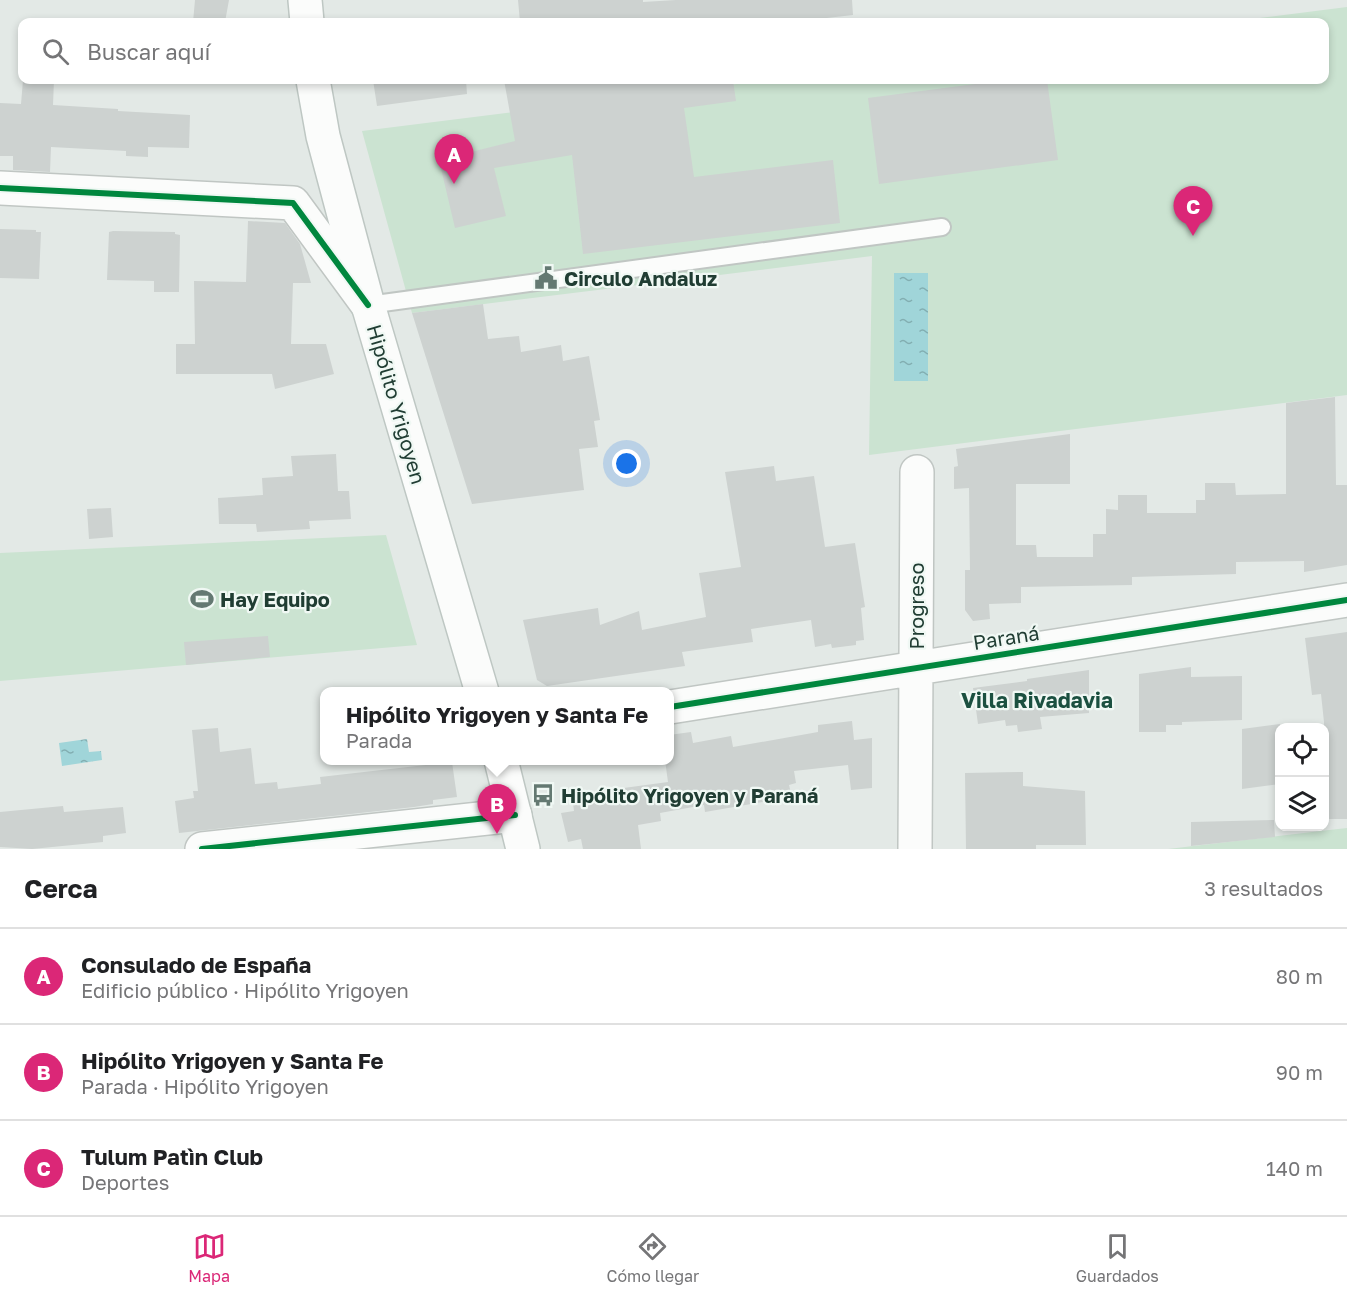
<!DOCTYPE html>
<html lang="es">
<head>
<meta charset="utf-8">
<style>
  :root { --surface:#fff; --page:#f6f6f6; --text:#202124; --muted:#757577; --line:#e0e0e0; --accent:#db2777 }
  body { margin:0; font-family:"Golos Text",sans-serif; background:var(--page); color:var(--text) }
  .controls { position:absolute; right:18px; bottom:18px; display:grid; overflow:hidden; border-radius:12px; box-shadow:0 3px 9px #0003 }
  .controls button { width:54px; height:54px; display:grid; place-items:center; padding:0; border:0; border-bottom:2px solid var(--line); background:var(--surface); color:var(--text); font:30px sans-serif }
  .you { position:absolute; left:627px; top:464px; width:21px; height:21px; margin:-15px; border:4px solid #fff; border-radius:50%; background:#1a73e8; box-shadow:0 0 0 9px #1a73e833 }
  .badge { display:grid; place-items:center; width:39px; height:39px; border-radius:50%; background:var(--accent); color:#fff; font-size:20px; font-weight:700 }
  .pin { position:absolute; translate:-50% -50px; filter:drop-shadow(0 2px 3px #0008) }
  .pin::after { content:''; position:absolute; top:32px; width:21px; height:18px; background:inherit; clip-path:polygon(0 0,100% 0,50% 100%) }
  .popup { position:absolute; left:320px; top:687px; width:354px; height:78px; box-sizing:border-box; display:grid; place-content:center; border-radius:12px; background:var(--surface); filter:drop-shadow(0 2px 4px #0005); font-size:20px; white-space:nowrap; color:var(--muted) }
  .popup b { font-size:22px; color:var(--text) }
  .popup::after { content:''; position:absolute; left:50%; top:100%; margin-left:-12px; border:12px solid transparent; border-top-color:var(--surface) }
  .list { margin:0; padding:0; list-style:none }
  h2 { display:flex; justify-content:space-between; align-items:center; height:78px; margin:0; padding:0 24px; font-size:26px }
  h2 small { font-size:20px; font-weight:400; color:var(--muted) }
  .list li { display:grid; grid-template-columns:39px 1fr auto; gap:18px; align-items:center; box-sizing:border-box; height:96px; padding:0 24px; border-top:2px solid var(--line) }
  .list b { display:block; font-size:22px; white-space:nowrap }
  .list p { margin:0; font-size:20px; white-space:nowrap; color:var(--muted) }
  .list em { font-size:20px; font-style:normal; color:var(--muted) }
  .icon { flex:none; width:33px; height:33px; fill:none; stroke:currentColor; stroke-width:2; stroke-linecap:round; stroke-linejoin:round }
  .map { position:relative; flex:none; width:1347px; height:849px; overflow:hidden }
  .search { position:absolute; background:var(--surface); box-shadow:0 3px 9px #0003; left:18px; right:18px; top:18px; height:66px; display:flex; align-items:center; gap:15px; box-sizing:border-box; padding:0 21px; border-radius:12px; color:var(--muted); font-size:22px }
  .sheet { height:366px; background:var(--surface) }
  nav { display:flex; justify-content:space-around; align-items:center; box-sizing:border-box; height:84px; border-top:2px solid var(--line); background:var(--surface); font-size:16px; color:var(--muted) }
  nav a { display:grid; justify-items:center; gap:3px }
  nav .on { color:var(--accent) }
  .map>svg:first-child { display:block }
  .garden { fill:#cbe3d1 }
  .water { fill:url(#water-ripples) }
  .building { fill:#cdd2d0 }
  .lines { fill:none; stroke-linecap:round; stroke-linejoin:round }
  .lane-casing { stroke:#c0c6c3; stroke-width:20 }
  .street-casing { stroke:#c0c6c3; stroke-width:36 }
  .secondary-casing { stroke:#bec7c3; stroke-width:36 }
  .lane { stroke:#fbfcfb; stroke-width:16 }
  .street { stroke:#fbfcfb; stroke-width:33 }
  .secondary { stroke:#fbfcfb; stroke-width:33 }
  .cycleway-casing { stroke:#f0f8f4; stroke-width:10 }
  .cycleway { stroke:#00873e; stroke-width:6 }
  .labels { text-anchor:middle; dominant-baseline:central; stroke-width:4.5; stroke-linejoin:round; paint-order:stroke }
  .poi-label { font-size:20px; font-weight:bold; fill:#203d33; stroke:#f0f8f4; text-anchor:start }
  .street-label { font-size:20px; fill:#203d33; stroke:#f0f8f4 }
  .neighbourhood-label { font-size:21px; font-weight:bold; fill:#1b5040; stroke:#f0f8f4 }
</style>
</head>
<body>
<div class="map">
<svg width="1347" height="849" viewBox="0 0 1347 849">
  <defs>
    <pattern id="water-ripples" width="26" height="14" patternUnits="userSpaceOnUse" patternTransform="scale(1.5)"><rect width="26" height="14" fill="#a0d5d9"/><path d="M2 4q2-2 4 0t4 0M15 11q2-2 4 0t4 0" fill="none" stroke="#82aeb1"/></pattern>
  </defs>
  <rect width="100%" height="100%" fill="#e3e9e6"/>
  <path class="garden" d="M 1347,7 L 1347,395 L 869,455 L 872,256 L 412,313 L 362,131 L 768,80 L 1324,80 L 1324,22 L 1227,22 Z
    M 386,535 L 417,645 L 0,681 L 0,553 Z
    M 1347,828 L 1347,849 L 1168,849 L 1329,830 Z"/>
  <path class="water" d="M 894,273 L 928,273 L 928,381 L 894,381 Z
    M 87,739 L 89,752 L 101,751 L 102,760 L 62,766 L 59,743 Z"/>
  <path class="building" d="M 195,0 L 229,0 L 225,22 L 193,22 Z
    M 518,0 L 643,0 L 643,2 L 676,0 L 852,0 L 853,15 L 792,22 L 520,22 Z
    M 23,80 L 54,80 L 53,105 L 118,109 L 118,111 L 190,115 L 189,148 L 148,147 L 148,157 L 126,156 L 126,151 L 51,147 L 50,172 L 13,170 L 13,156 L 0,156 L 0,103 L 21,104 Z
    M 373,80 L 466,80 L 467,94 L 377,106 Z
    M 504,80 L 733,80 L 736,101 L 684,108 L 694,177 L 833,160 L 840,223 L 583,254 L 572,155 L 494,168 L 506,216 L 455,228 L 439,160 L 515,141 Z
    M 1006,80 L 1047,80 L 1058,160 L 879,184 L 868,98 Z
    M 248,221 L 285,223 L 300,244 L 311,283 L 293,283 L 291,344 L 326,344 L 334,374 L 275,389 L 272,374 L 176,374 L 176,344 L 195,344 L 194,281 L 246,282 Z
    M 0,229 L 36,230 L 36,232 L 41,232 L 39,279 L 0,278 Z
    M 113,231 L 175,232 L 175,234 L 180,235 L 179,292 L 154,292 L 154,281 L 107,280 L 109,232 Z
    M 483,304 L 488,339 L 519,336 L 521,352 L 561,345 L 563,361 L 589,356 L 600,420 L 594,421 L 598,447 L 579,449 L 584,490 L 472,504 L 412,313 Z
    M 1335,397 L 1336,485 L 1347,485 L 1347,565 L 1304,572 L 1304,561 L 1236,562 L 1236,574 L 1132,577 L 1132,585 L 1021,587 L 1021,603 L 989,604 L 990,619 L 973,621 L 965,610 L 965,570 L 970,570 L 969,488 L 954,489 L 954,467 L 958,466 L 956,449 L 1070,434 L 1070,484 L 1016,484 L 1016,545 L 1036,545 L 1037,557 L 1093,557 L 1093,534 L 1106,534 L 1106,509 L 1118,510 L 1118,495 L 1147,495 L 1147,513 L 1196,513 L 1196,500 L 1205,500 L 1205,483 L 1235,483 L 1236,495 L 1286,494 L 1286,403 Z
    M 336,454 L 338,491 L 349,491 L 351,519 L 309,521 L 310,529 L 257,532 L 256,524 L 219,524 L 218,498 L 263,495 L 262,478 L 293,476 L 291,456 Z
    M 774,466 L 776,481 L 814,476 L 825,547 L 855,543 L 865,607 L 861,608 L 864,640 L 856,641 L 856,645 L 832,648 L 831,644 L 815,647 L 811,620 L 751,629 L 753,642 L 682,652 L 685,666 L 547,686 L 537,680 L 523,620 L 598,608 L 600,625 L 639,611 L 642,630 L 706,617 L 699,573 L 741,567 L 725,472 Z
    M 111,508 L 113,537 L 89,539 L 87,509 Z
    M 1347,632 L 1347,819 L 1324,819 L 1324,722 L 1321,694 L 1312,695 L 1305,638 Z
    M 268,636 L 270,657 L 186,665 L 184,642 Z
    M 1191,667 L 1191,677 L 1242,676 L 1242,720 L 1182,722 L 1182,725 L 1166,725 L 1166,732 L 1139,732 L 1139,674 Z
    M 1089,670 L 1089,713 L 1040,717 L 1042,729 L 1018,732 L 1017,725 L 1006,726 L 1005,720 L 978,724 L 973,688 L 1027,681 L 1027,679 Z
    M 852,721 L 854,740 L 872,738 L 872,788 L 851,790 L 848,765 L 794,771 L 796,783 L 789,785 L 792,797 L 705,812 L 704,805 L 660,813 L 661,821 L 638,825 L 641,849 L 583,849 L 581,839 L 568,842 L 561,813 L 574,811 L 572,795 L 668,782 L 665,760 L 669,760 L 669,735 L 691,732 L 693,743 L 731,736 L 733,747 L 818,732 L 818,725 Z
    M 1280,724 L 1280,784 L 1242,789 L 1242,729 Z
    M 218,728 L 220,752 L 251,748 L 255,784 L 277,782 L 278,789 L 321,784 L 320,777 L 452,762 L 457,797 L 433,800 L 433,804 L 414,807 L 179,833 L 175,801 L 194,798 L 193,791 L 198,791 L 192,730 Z
    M 1023,772 L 1023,786 L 1085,791 L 1086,845 L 1036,845 L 1036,849 L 966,849 L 965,773 Z
    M 63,806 L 64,812 L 123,807 L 126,833 L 103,836 L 103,842 L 32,849 L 0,847 L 0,812 Z
    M 1274,820 L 1275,837 L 1191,846 L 1191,822 Z"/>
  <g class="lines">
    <g class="lane-casing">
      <path id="lane" d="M 368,305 L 942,227"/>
    </g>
    <g class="street-casing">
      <path id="street" d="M 0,188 L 293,203 L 367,304
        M 670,707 L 1347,600
        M 202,849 L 515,815
        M 915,849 L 917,472"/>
    </g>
    <g class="secondary-casing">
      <path id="secondary" d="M 305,0 L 307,22
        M 313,80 L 323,136 L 368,305 L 482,692
        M 501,760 L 523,849"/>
    </g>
    <use href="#lane" class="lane"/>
    <use href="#street" class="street"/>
    <use href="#secondary" class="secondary"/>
    <g class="cycleway-casing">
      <path id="cycleway" d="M 0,188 L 293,203 L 368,305
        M 670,707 L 1347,600
        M 202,849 L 515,815"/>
    </g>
    <use href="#cycleway" class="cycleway"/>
  </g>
  <defs>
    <g id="civic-bare" transform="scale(1.8)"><path d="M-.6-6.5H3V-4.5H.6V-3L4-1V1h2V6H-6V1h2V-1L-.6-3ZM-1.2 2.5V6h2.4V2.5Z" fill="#647972" stroke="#f0f8f4" stroke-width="2.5" paint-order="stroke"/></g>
    <g id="stadium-bare" transform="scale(1.8)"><path d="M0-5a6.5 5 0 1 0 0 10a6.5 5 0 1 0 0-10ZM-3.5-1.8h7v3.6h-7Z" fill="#647972" stroke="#f0f8f4" stroke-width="2.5" paint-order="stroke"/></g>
    <g id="bus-bare" transform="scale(1.8)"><path d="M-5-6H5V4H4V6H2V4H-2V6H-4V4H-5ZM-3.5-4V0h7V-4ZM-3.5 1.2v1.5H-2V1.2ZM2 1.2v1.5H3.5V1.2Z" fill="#647972" stroke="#f0f8f4" stroke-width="2.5" paint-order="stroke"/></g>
  </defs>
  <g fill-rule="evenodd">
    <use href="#civic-bare" x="546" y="278"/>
    <use href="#stadium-bare" x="202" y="599"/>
    <use href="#bus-bare" x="543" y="795"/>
  </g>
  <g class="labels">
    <g class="poi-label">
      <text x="564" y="278">Circulo Andaluz</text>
      <text x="220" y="599">Hay Equipo</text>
      <text x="561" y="795">Hipólito Yrigoyen y Paraná</text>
    </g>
    <g class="street-label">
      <text transform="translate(397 404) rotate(74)">Hipólito Yrigoyen</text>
      <text transform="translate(916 606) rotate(-90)">Progreso</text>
      <text transform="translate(1006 637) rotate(-9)">Paraná</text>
    </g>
    <g class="neighbourhood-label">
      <text x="1037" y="700">Villa Rivadavia</text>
    </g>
  </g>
</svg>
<div class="controls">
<button><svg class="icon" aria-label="locate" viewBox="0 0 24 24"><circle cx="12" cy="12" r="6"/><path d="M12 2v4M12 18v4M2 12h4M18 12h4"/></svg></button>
<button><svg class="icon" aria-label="layers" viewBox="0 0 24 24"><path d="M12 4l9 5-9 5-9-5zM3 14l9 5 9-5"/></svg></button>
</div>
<div class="you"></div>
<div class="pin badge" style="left:454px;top:184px">A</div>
<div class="pin badge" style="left:497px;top:834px">B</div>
<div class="popup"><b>Hipólito Yrigoyen y Santa Fe</b>Parada</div>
<div class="pin badge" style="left:1193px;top:236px">C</div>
<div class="search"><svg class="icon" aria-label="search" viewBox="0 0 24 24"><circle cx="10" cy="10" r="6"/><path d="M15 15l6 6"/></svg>Buscar aquí</div>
</div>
<section class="sheet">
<h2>Cerca<small>3 resultados</small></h2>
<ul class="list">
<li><span class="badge">A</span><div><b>Consulado de España</b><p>Edificio público · Hipólito Yrigoyen</p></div><em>80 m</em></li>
<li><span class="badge">B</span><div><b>Hipólito Yrigoyen y Santa Fe</b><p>Parada · Hipólito Yrigoyen</p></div><em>90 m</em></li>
<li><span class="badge">C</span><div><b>Tulum Patìn Club</b><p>Deportes</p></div><em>140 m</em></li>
</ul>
</section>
<nav>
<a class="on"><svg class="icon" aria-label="map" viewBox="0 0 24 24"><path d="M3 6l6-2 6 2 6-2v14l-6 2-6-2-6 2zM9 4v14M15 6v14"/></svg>Mapa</a>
<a><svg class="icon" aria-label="directions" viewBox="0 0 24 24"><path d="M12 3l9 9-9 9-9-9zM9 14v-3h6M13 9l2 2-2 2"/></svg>Cómo llegar</a>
<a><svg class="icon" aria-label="saved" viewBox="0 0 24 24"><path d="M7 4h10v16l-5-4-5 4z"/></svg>Guardados</a>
</nav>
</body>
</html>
